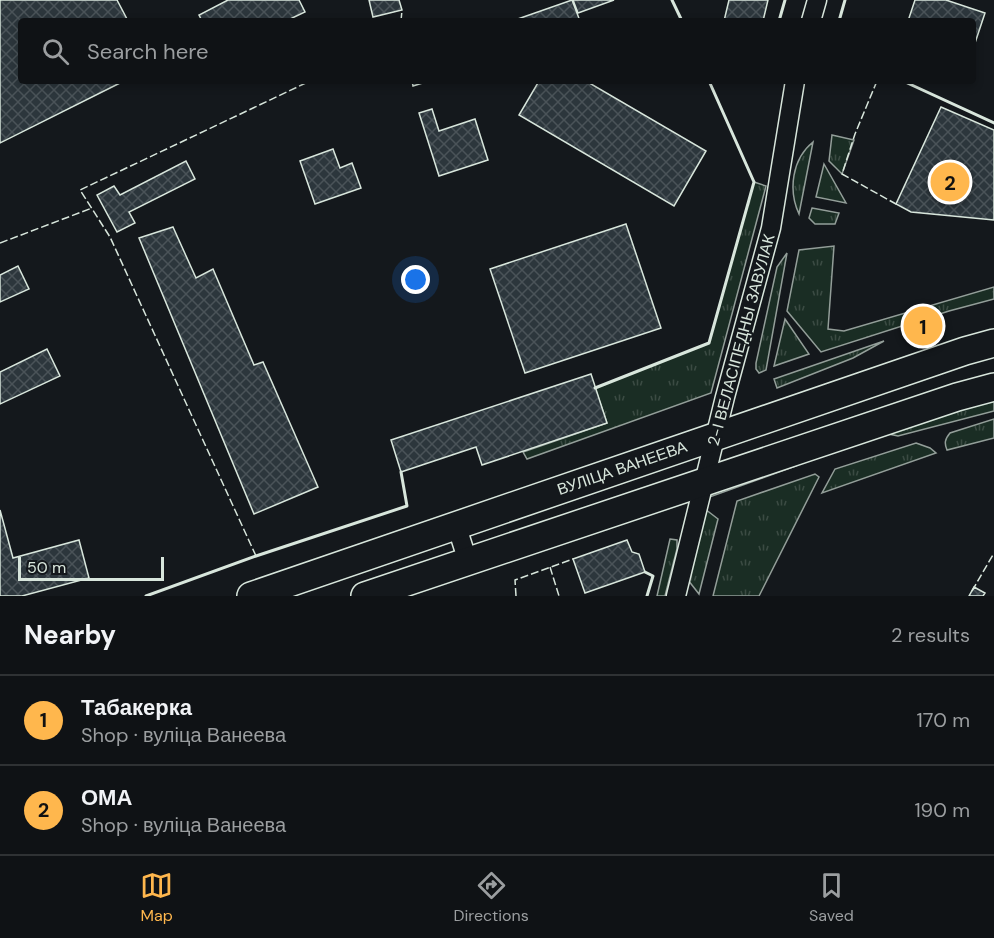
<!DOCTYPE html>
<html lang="en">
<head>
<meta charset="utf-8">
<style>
  :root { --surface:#0f1215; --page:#181b1e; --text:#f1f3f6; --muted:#9b9ea0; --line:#2f3234; --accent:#ffb74d }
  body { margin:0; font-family:"DM Sans",sans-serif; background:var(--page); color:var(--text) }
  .scale { position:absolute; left:18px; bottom:15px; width:146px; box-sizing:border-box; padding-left:6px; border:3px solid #d8e6dc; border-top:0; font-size:16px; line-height:21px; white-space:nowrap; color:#d8e6dc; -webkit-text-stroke:4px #14181c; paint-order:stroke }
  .you { position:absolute; left:416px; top:280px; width:21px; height:21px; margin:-15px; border:4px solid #fff; border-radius:50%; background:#1a73e8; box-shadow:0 0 0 9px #1a73e833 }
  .badge { display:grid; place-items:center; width:39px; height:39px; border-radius:50%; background:var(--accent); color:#111; font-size:20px; font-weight:700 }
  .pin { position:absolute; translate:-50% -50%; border:3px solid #fff; box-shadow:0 2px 6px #0006 }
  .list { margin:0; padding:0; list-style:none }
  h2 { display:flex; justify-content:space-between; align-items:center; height:78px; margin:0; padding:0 24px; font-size:26px }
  h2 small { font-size:20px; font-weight:400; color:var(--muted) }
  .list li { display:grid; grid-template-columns:39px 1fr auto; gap:18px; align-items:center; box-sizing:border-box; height:90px; padding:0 24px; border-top:2px solid var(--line) }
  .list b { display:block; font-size:22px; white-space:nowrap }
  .list p { margin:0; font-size:20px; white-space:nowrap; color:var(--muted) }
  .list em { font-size:20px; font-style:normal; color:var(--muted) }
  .icon { flex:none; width:33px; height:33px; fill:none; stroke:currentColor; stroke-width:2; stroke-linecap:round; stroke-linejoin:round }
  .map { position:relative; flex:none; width:994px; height:596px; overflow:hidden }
  .search { position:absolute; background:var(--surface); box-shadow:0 3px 9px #0003; left:18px; right:18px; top:18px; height:66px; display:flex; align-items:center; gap:15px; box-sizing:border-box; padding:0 21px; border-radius:6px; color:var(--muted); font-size:22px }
  .sheet { height:258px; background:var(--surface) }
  nav { display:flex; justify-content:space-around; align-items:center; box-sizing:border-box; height:84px; border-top:2px solid var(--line); background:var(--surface); font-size:16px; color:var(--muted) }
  nav a { display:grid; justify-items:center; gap:3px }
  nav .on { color:var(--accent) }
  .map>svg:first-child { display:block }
  .grass { fill:url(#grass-tufts); stroke:#939e99; stroke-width:1.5 }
  .building { fill:url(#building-cross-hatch); stroke:#d8e6dc; stroke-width:1.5 }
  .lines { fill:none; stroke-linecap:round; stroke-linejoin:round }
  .street-casing { stroke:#d8e6dc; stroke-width:21 }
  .primary-casing { stroke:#d8e6dc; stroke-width:30 }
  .street { stroke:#14181c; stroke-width:18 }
  .primary { stroke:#14181c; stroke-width:27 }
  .fence { stroke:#d8e6dc; stroke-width:1.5; stroke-dasharray:8 3; stroke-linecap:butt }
  .wall { stroke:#d8e6dc; stroke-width:3 }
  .labels { text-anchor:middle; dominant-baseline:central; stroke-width:4.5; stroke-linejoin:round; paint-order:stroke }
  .street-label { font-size:16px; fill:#d8e6dc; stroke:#14181c }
</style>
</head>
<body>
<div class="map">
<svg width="994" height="596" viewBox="0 0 994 596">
  <defs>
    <pattern id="grass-tufts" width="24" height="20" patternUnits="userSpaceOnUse" patternTransform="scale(1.5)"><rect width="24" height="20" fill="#1a2d24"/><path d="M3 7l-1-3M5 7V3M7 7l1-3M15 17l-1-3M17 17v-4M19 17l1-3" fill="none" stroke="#3b4b43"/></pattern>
    <pattern id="building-cross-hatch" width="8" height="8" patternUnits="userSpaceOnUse" patternTransform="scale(1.5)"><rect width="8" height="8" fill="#2c363c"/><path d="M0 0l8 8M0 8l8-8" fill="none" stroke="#4a5358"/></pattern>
  </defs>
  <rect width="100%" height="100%" fill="#14181c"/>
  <path class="grass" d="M 832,135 L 854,140 L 842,174 L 829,161 Z
    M 813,142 L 799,214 C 788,190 792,159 813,142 Z
    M 824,164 L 846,203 L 816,197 Z
    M 754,182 L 766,186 L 711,393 L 527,459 L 523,452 L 607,423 L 595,388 L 709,343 Z
    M 812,208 L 839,213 L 835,224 L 815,224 L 809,218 Z
    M 834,246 L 828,329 L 844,331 L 994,287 L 994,299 L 949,311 L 821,352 L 787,311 L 799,250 Z
    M 787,253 L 766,370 L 759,373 L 756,369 L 756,363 L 777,267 Z
    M 785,319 L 809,354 L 774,366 Z
    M 884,341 L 853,358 L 777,388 L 774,379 Z
    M 994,399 L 994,411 L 898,436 L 889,434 L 888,430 Z
    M 994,419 L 994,438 L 947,450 C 944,443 945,439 950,433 Z
    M 916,443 L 930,448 L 936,453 L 822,493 L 835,469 Z
    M 793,462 L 796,466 L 707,498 L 710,492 Z
    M 815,474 L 819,477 L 759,596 L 713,596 L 737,501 Z
    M 705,509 L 718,519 L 699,594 L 688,580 Z
    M 670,539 L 677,540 L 677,549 L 665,596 L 657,596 Z"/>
  <path class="building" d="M 0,0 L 117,0 L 128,21 L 21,21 L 21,81 L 124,81 L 0,143 Z
    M 228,0 L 299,0 L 305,12 L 286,21 L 202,21 L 199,15 Z
    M 369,0 L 399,0 L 402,10 L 373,17 Z
    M 572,0 L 580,21 L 512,21 Z
    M 573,0 L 614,0 L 578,13 Z
    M 729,0 L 768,0 L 763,21 L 724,21 Z
    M 915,0 L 946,0 L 985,13 L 973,49 L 973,21 L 908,21 Z
    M 412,81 L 429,81 L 413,86 Z
    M 539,81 L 586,81 L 706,151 L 674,206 L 519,115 Z
    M 941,107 L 994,130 L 994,220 L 911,212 L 896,204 Z
    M 432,109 L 439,131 L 475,119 L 488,160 L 439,176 L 419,113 Z
    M 333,149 L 340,168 L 352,163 L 361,188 L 315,204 L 300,161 Z
    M 186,161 L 195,179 L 129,212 L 135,223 L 117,232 L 97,195 L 114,186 L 120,195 Z
    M 626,224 L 661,328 L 525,373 L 490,269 Z
    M 173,227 L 196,278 L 213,269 L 254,365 L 263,362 L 318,487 L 254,514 L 139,238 Z
    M 18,266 L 29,289 L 0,302 L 0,275 Z
    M 47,349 L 60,376 L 0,404 L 0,372 Z
    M 591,374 L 607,423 L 482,465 L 476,447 L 401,472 L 391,440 Z
    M 0,510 L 13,558 L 79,540 L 89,578 L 22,596 L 0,596 Z
    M 627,540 L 632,552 L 639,554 L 645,572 L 585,593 L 573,559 Z
    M 974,587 L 985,593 L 983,596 L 969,596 Z"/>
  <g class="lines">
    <g class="street-casing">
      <path id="street" d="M 811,21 L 817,0
        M 456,524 L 468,562
        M 676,596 L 725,397 L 771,228 L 795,81"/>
    </g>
    <g class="primary-casing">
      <path id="primary" d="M 251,596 L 965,351 L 994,343
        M 365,596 L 957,397 L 994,387"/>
    </g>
    <use href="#street" class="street"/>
    <use href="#primary" class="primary"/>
    <path class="fence" d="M 401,21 L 402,10
      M 877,81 L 855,134 L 842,174 L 896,204
      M 0,243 L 92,208
      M 256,556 L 110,237 L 80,190 L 310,81
      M 550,567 L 559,596
      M 972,591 L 994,553
      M 516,596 L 515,580 L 573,559"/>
    <path class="wall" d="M 672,0 L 682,21
      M 779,21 L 785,0
      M 839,21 L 845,0
      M 903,81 L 994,123
      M 595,388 L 709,343 L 754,182 L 709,81
      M 645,572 L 653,576 L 647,596
      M 146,596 L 256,556 L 407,506 L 401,472"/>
  </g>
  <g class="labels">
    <g class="street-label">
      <text transform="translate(741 340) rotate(-75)">2-І ВЕЛАСІПЕДНЫ ЗАВУЛАК</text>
      <text transform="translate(622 468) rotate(-19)">ВУЛІЦА ВАНЕЕВА</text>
    </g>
  </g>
</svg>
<div class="scale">50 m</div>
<div class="you"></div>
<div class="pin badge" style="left:923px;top:326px">1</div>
<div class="pin badge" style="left:950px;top:182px">2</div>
<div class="search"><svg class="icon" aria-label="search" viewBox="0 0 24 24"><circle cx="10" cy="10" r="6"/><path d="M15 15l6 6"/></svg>Search here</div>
</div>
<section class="sheet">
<h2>Nearby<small>2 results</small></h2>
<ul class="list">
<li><span class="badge">1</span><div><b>Табакерка</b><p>Shop · вуліца Ванеева</p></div><em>170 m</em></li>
<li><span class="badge">2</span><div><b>ОМА</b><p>Shop · вуліца Ванеева</p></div><em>190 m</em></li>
</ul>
</section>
<nav>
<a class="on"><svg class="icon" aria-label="map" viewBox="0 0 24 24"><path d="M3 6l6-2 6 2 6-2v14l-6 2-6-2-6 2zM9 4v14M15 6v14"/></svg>Map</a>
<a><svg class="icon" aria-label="directions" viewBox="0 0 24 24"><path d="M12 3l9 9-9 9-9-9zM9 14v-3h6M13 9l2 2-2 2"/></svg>Directions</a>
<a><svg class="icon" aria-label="saved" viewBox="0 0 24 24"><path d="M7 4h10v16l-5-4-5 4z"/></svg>Saved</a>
</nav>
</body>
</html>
